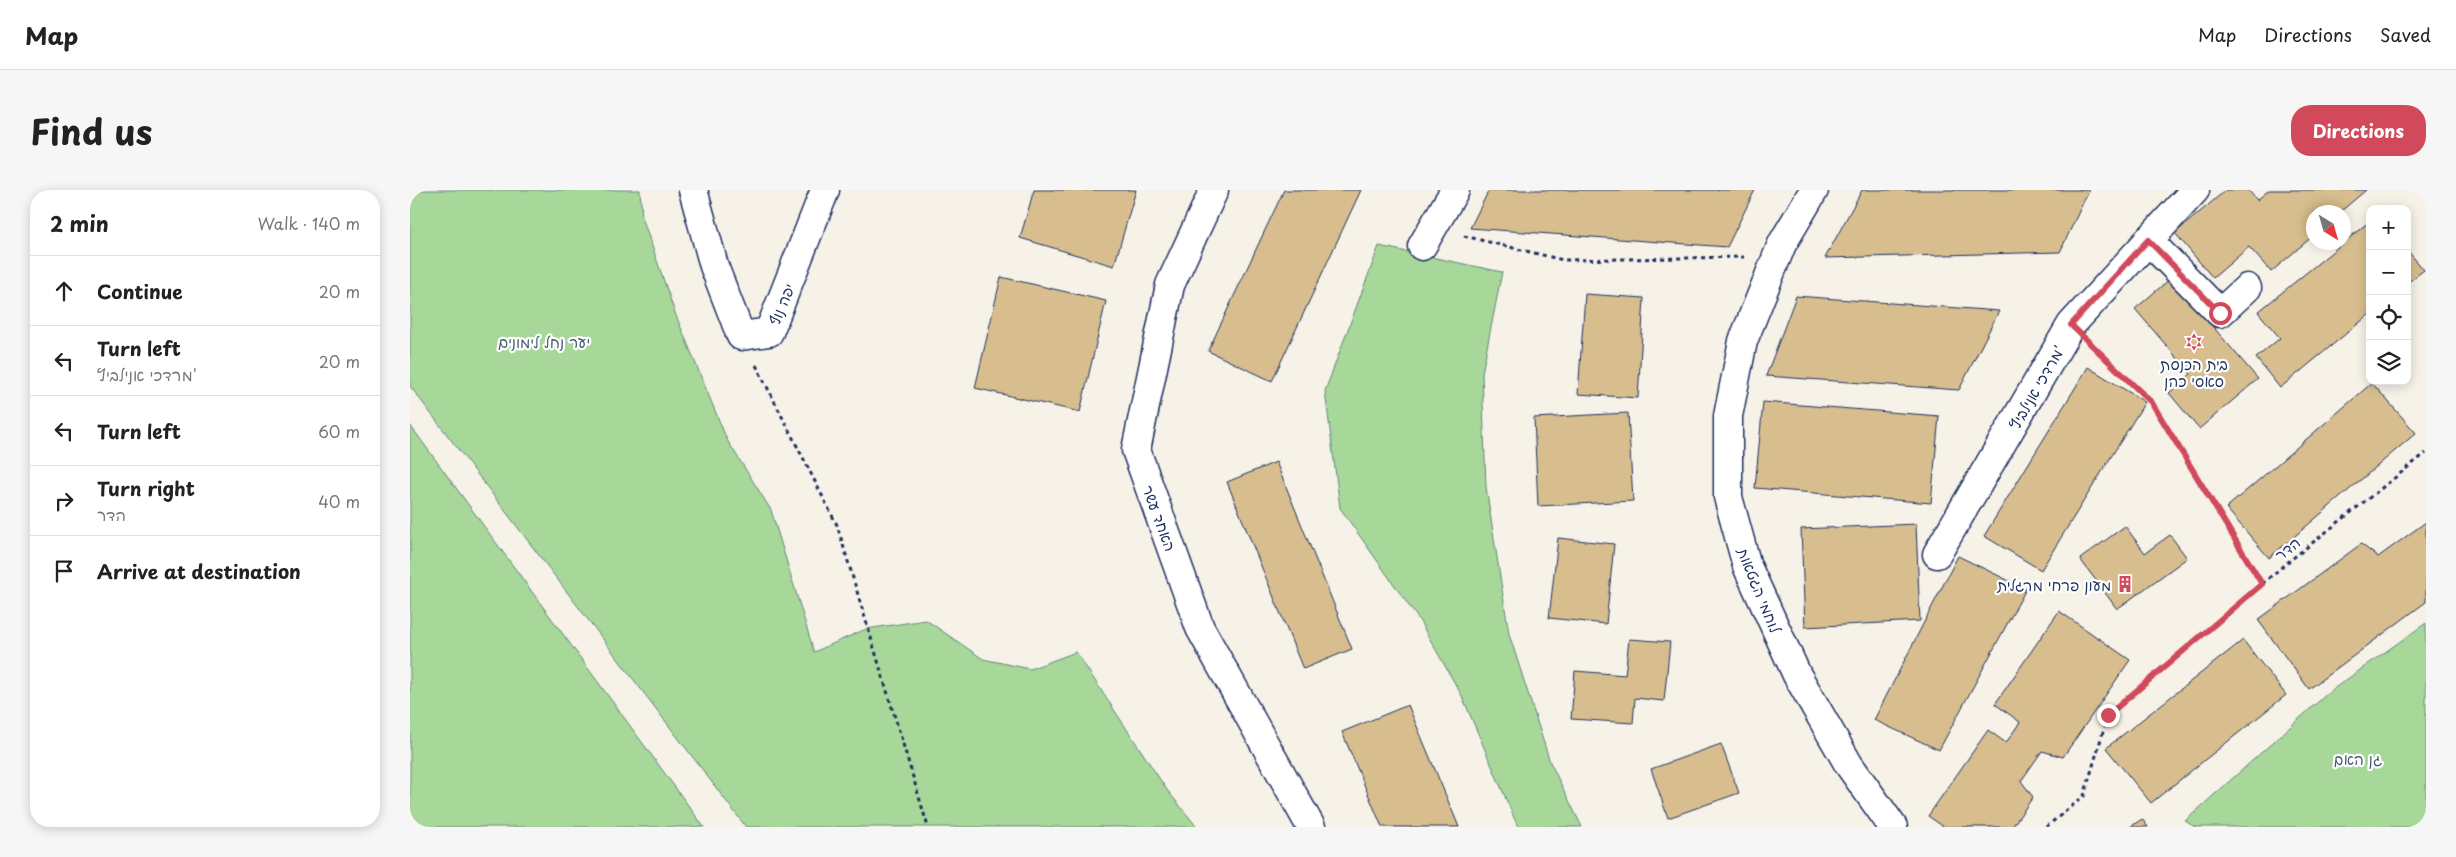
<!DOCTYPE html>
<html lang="en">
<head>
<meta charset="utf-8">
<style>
  :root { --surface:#fff; --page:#f6f6f6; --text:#222; --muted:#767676; --line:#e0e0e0; --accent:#d1495b }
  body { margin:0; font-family:"Playpen Sans","Playpen Sans Hebrew",sans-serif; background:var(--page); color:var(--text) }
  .controls { position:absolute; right:15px; top:15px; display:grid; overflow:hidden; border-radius:10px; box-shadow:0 2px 12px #0003 }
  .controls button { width:45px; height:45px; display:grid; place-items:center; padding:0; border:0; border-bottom:1px solid var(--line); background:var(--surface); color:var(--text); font:25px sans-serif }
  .compass { position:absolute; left:1896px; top:15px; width:45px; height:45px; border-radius:50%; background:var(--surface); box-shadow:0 2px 12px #0003; rotate:143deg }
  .stop { position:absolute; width:15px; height:15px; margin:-11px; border:4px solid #d1495b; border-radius:50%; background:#fff }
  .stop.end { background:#d1495b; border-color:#fff; box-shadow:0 1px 5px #0008 }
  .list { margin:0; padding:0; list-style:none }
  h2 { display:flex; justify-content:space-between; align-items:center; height:65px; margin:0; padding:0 20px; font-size:21px }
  h2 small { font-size:16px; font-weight:400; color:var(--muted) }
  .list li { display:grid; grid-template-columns:32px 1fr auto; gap:15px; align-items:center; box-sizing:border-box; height:70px; padding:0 20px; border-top:1px solid var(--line) }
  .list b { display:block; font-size:19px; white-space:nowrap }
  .list p { margin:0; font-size:16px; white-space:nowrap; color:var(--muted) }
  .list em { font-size:16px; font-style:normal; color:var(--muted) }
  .icon { flex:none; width:28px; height:28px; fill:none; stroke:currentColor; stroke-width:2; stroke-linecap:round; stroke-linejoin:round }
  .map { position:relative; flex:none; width:2016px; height:637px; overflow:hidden; border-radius:20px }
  header { display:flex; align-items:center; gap:30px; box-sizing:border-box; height:70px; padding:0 25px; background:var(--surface); border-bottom:1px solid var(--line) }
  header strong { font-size:24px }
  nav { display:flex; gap:28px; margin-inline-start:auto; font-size:18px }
  .intro { display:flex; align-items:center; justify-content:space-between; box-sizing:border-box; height:120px; padding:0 30px }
  h1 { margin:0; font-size:35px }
  .button { padding:12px 22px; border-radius:20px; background:var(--accent); color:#fff; font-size:18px; font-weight:700 }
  main { display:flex; gap:30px; padding:0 30px }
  aside { flex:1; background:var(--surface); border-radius:20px; box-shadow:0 2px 12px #0003 }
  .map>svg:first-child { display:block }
  .green { fill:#a7d899; stroke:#61847c }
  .building { fill:#d8be8e; stroke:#1b2f5e }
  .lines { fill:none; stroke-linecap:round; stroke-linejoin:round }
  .minor-casing { stroke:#1b2f5e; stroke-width:31 }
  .path { stroke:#1b2f5e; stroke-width:3; stroke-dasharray:4 4; stroke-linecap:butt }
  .minor { stroke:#fff; stroke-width:28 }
  .route { stroke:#d1495b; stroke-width:6 }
  .labels { text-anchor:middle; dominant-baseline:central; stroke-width:4.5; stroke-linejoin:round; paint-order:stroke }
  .street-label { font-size:15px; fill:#1b2f5e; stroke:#fff }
  .park-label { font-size:15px; fill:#3e596d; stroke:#fff }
  .poi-label { font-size:15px; fill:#1b2f5e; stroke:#fff }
</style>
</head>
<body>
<header>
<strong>Map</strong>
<nav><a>Map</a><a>Directions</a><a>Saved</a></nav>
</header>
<div class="intro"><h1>Find us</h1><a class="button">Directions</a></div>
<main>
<aside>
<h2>2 min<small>Walk · 140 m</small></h2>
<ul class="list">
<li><svg class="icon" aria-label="ahead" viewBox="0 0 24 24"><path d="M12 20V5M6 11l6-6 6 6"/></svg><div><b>Continue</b></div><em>20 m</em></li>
<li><svg class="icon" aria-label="left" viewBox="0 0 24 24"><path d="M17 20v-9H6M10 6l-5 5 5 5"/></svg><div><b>Turn left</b><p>מרדכי אנילביץ'</p></div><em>20 m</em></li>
<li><svg class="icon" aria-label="left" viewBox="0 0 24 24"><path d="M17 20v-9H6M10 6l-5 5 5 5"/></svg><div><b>Turn left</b></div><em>60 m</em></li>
<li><svg class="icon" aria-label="right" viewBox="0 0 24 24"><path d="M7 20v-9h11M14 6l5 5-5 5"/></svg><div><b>Turn right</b><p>הדר</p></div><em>40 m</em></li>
<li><svg class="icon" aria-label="arrive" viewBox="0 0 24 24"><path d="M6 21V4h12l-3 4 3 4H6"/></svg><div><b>Arrive at destination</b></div></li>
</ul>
</aside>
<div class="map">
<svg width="2016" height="637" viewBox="0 0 2016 637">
  <rect width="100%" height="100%" fill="#f7f2e8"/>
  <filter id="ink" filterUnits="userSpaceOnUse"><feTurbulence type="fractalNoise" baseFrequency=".02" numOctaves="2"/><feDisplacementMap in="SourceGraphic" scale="10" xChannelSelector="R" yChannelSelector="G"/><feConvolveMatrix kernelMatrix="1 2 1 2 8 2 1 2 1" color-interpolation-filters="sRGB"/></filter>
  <g filter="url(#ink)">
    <path class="green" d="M 0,0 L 230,0 L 232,27 L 265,123 L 317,250 L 361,320 L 404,462 L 456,439 L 516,430 L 573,469 L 620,479 L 666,462 L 757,600 L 787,637 L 336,637 L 0,196 Z
      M 969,56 L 1092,82 L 1072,183 L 1076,297 L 1099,444 L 1140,572 L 1172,637 L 1108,637 L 1052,506 L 1009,430 L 930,318 L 915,201 Z
      M 0,235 L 294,637 L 0,637 Z
      M 2016,433 L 2016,637 L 1785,637 L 1775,631 L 1919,502 Z"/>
    <path class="building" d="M 624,0 L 726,0 L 704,76 L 610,48 Z
      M 874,0 L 951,0 L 862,191 L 798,161 Z
      M 1079,0 L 1345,0 L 1317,57 L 1060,38 Z
      M 1452,0 L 1679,0 L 1650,62 L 1415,68 Z
      M 1816,0 L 1838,0 L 1847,10 L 1859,0 L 1956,0 L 1930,22 L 1904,22 L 1904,45 L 1861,82 L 1839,57 L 1803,88 L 1765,43 Z
      M 1960,31 L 1960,124 L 1870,198 L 1846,168 L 1870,148 L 1848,122 Z
      M 1997,60 L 2014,80 L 1997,93 Z
      M 591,87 L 696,111 L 670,222 L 565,198 Z
      M 1761,88 L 1848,189 L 1789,239 L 1759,203 L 1781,184 L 1725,119 Z
      M 1175,104 L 1234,108 L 1228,208 L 1168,204 Z
      M 1386,106 L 1589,121 L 1549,200 L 1356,186 Z
      M 1678,177 L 1735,212 L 1631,380 L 1574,346 Z
      M 1962,193 L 2006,243 L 1859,368 L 1816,318 Z
      M 1353,212 L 1529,226 L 1521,313 L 1345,298 Z
      M 1218,223 L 1223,311 L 1128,316 L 1124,228 Z
      M 866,272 L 942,459 L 893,479 L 817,292 Z
      M 2016,332 L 2016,412 L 1899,499 L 1848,430 L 1951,354 L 1968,367 Z
      M 1506,334 L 1510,431 L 1395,437 L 1391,339 Z
      M 1715,336 L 1735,363 L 1760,345 L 1777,368 L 1707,419 L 1670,369 Z
      M 1148,348 L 1204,354 L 1196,434 L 1139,428 Z
      M 1548,366 L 1616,399 L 1529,560 L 1464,530 Z
      M 1649,421 L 1720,470 L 1653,567 L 1632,561 L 1611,591 L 1623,607 L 1602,637 L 1534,637 L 1518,626 L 1578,540 L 1596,553 L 1610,532 L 1585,514 Z
      M 1219,449 L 1260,452 L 1254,511 L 1225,508 L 1223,533 L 1161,529 L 1165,481 L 1215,485 Z
      M 1833,450 L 1876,505 L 1741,613 L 1696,558 Z
      M 998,515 L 1049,637 L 972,637 L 932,542 Z
      M 1311,554 L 1329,603 L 1258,628 L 1241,579 Z
      M 1732,629 L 1738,637 L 1720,637 Z"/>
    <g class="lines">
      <g class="minor-casing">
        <path id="minor" d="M 283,0 L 304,76 L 331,146 L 359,142 L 415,0
          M 804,0 L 760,95 L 726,260 L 790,438 L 901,637
          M 1404,0 L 1372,54 L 1333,151 L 1318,226 L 1318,307 L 1337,376 L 1387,485 L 1439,575 L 1483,637
          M 1738,50 L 1810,123 L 1837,98
          M 1012,56 L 1045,0
          M 1527,364 L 1661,135 L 1785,0"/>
      </g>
      <path class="path" d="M 1054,46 L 1153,70 L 1334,67
        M 1684,157 L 1742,213 L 1852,394
        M 346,175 L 427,335 L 518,637
        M 1636,637 L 1674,606 L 1698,525 L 1873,376 L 2016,263"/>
      <use href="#minor" class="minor"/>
    </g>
  </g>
  <g class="lines" filter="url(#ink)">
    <path class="route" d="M 1698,525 L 1852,394 L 1742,213 L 1661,135 L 1738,50 L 1810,123"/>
  </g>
  <defs>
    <g id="synagogue-bare" transform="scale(1.35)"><path d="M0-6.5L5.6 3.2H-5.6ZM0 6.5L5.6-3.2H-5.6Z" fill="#d1495b" stroke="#fff" stroke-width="2.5" paint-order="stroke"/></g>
    <g id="building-bare" transform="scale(1.35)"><path d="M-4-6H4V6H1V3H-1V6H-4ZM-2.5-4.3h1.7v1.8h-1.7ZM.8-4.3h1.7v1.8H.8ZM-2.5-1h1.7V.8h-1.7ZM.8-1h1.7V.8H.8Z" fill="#d1495b" stroke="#fff" stroke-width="2.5" paint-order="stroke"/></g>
  </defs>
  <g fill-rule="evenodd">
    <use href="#synagogue-bare" x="1784" y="152"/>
    <use href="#building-bare" x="1715" y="394"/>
  </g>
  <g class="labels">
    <g class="street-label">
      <text transform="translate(371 114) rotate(-67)">יפה נוף</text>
      <text transform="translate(1626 197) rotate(-60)">מרדכי אנילביץ'</text>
      <text transform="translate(750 328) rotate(70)">האחד עשר</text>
      <text transform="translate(1877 358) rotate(-39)">הדר</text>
      <text transform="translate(1350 400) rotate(68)">לוחמי הגטאות</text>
    </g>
    <g class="park-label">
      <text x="134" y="151">יער נחל לימונים</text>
      <text x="1948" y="568">גן האם</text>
    </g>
    <g class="poi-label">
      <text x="1784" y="173">בית הכנסת<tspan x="1784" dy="17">סאסי כהן</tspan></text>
      <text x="1701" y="394" text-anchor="end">מעון פרחי מרגלית</text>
    </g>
  </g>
</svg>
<div class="controls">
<button>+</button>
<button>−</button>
<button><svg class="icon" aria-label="locate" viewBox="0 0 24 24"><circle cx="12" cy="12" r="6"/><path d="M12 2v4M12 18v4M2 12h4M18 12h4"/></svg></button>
<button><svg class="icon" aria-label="layers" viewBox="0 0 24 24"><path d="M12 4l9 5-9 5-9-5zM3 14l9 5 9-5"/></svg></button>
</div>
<svg class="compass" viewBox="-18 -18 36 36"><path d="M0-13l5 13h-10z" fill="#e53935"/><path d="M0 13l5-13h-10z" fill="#767676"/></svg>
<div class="stop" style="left:1810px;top:123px"></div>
<div class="stop end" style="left:1698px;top:525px"></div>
</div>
</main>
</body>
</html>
